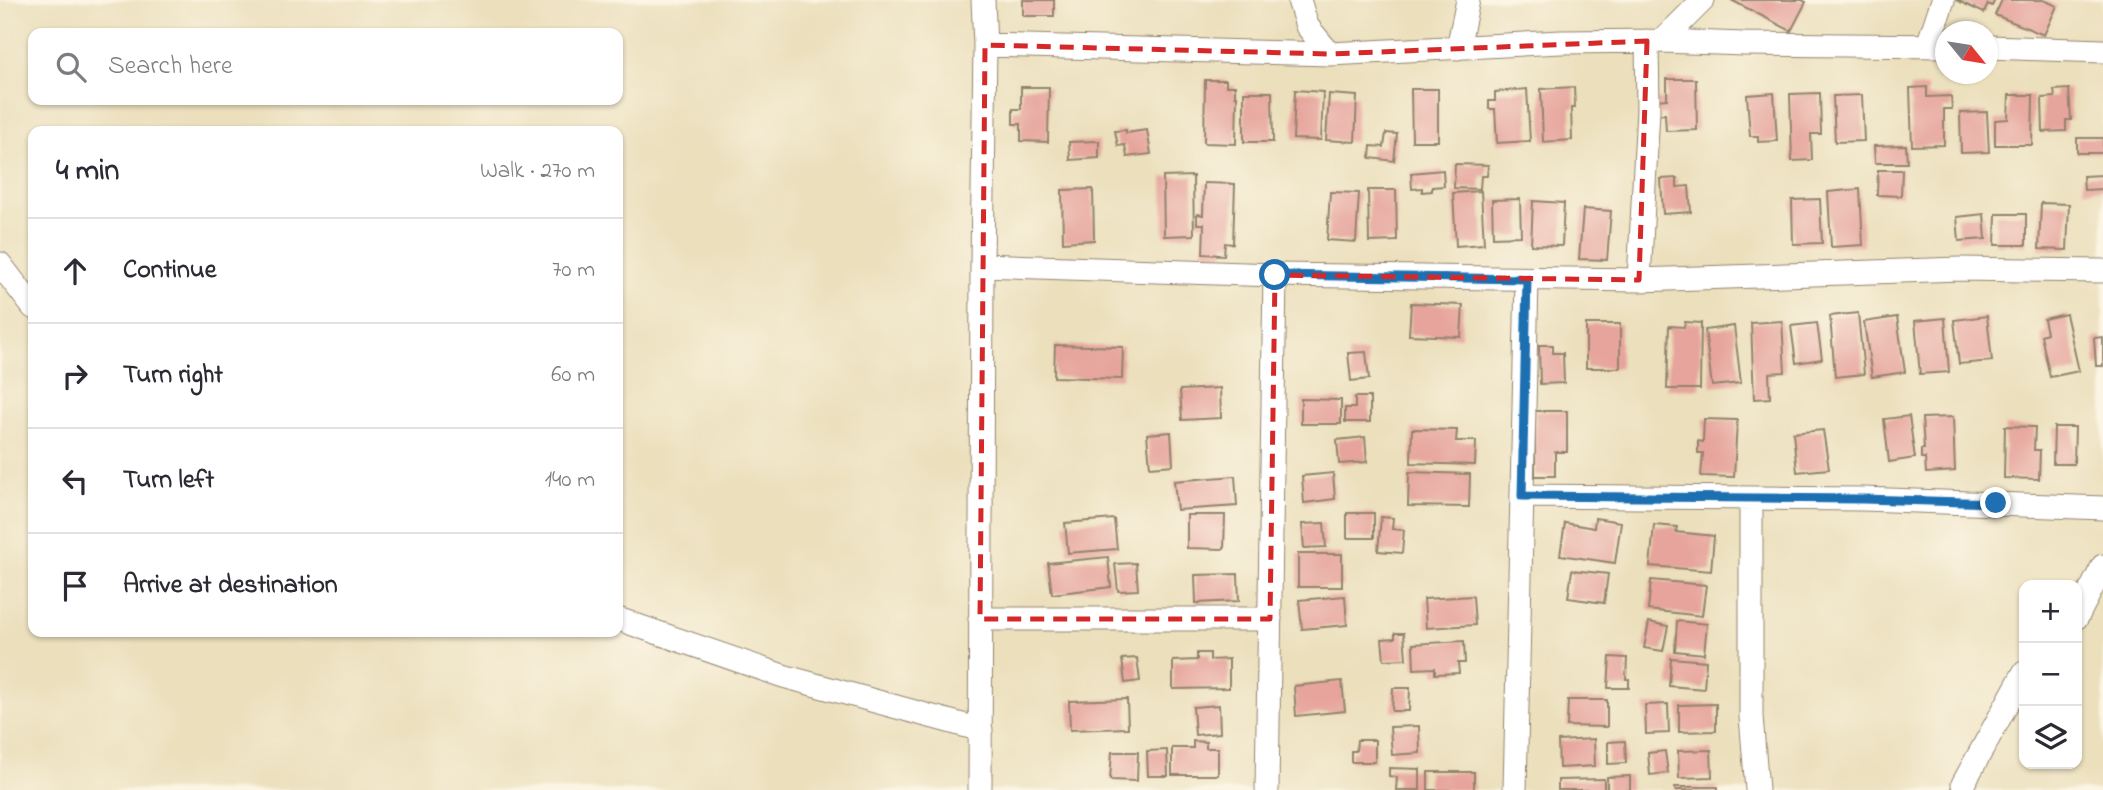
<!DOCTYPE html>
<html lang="en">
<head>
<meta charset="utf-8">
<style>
  :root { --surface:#fff; --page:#f7f7f7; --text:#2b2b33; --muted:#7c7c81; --line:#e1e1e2 }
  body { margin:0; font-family:"Indie Flower",sans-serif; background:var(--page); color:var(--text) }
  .controls { position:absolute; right:21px; bottom:21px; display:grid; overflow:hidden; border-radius:14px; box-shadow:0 2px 5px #0004 }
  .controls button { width:63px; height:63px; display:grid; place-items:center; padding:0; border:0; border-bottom:2px solid var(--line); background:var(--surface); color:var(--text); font:35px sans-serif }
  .compass { position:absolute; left:1935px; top:21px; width:63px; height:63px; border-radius:50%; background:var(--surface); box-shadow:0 2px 5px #0004; rotate:120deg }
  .stop { position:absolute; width:21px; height:21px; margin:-16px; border:5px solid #1f6fb2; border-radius:50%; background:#fff }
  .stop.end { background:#1f6fb2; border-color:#fff; box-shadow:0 2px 7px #0008 }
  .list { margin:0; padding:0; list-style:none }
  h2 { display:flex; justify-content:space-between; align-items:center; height:91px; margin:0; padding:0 28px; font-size:30px }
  h2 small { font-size:23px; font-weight:400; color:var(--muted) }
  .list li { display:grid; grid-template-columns:46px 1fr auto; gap:21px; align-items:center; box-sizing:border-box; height:105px; padding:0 28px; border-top:2px solid var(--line) }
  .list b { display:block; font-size:26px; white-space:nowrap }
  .list em { font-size:23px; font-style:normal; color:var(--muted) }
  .icon { flex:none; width:38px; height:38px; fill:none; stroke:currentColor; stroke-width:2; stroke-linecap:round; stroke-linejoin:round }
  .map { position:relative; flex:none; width:2103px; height:790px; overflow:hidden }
  .search { position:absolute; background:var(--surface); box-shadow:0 2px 5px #0004; left:28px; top:28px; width:595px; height:77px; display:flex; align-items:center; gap:18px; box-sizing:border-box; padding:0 24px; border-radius:14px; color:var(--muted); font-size:26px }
  .panel { position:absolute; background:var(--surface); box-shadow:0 2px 5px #0004; left:28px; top:126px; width:595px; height:511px; border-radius:14px }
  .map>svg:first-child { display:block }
  .building { fill:#e6a49c }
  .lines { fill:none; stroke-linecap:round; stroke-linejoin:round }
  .minor-casing { stroke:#93846d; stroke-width:25 }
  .minor { stroke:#fff; stroke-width:23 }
  .route { stroke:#1f6fb2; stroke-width:9 }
  .marked { fill:none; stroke:#d62828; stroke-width:5; stroke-dasharray:14 9; stroke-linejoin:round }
</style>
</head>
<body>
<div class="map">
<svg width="2103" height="790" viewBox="0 0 2103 790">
  <rect width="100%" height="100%" fill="#fcf5e5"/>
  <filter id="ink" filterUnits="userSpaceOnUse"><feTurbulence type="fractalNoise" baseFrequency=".0143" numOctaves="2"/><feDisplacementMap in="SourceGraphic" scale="14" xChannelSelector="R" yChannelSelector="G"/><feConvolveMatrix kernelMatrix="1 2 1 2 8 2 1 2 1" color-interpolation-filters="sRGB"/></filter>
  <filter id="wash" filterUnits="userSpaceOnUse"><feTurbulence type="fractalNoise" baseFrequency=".00686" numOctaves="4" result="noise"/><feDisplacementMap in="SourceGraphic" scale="28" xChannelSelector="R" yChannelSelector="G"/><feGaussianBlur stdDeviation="1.57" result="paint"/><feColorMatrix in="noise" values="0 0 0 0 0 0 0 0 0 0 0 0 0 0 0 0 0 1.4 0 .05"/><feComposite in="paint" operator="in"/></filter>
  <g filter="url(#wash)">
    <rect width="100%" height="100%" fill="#ebdfbc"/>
    <g id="blocks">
      <path class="building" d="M 1023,0 L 1054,0 L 1054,16 L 1023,16 Z
        M 1731,0 L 1802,0 L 1806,2 L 1791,31 Z
        M 1956,0 L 1995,0 L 1992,6 L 1988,4 L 1984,13 Z
        M 2002,0 L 2044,0 L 2057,6 L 2044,35 L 1995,15 Z
        M 1667,79 L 1696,79 L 1697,130 L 1666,131 L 1665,114 L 1656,115 L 1656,100 L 1667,99 Z
        M 1205,80 L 1226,80 L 1226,86 L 1235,86 L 1235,96 L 1237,96 L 1236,144 L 1204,143 Z
        M 1021,87 L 1049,87 L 1048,142 L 1021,141 L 1021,124 L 1013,124 L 1013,109 L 1021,109 Z
        M 1574,87 L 1575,108 L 1571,108 L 1572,140 L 1543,142 L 1541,89 Z
        M 1927,87 L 1927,97 L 1951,96 L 1952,109 L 1944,109 L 1944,145 L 1912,146 L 1910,88 Z
        M 1411,89 L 1438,89 L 1438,141 L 1412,141 Z
        M 1527,89 L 1530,141 L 1497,143 L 1495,109 L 1489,109 L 1489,101 L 1495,101 L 1495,92 Z
        M 2069,89 L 2071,120 L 2066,120 L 2066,131 L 2043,132 L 2042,98 L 2055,97 L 2054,90 Z
        M 1295,90 L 1323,92 L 1321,140 L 1293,139 Z
        M 1244,92 L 1272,92 L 1273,142 L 1244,142 Z
        M 1774,93 L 1777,141 L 1758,142 L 1758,136 L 1750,136 L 1747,95 Z
        M 1820,93 L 1821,134 L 1811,134 L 1812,160 L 1792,161 L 1790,94 Z
        M 1329,94 L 1357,96 L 1355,142 L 1326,140 Z
        M 1862,95 L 1864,141 L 1835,142 L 1833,96 Z
        M 2009,95 L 2033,95 L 2032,145 L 1995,145 L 1995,120 L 2008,119 Z
        M 1987,112 L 1989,152 L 1961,153 L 1960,113 Z
        M 1126,130 L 1126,133 L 1147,130 L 1151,154 L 1127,157 L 1125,145 L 1118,146 L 1115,131 Z
        M 1386,133 L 1397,134 L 1394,161 L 1370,158 L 1371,146 L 1384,147 Z
        M 2077,138 L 2103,138 L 2103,153 L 2077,153 Z
        M 1099,141 L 1099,158 L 1070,160 L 1069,142 Z
        M 1906,145 L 1907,163 L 1875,163 L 1874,146 Z
        M 1455,164 L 1488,165 L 1487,176 L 1481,176 L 1480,189 L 1454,188 Z
        M 1443,170 L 1444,186 L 1432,187 L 1432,191 L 1422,192 L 1422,188 L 1412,189 L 1411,173 Z
        M 1878,170 L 1902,170 L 1901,196 L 1877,195 Z
        M 2103,175 L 2103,189 L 2084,190 L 2083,176 Z
        M 1193,176 L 1194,235 L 1164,236 L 1163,177 Z
        M 1677,178 L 1677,187 L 1689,186 L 1691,212 L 1663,214 L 1661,179 Z
        M 1204,183 L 1235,184 L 1233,244 L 1225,243 L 1224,255 L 1203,254 L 1204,224 L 1197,224 L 1197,214 L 1203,215 Z
        M 1093,189 L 1094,240 L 1063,242 L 1062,190 Z
        M 1860,189 L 1863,245 L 1831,247 L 1828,192 Z
        M 1368,190 L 1396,190 L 1397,241 L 1369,242 Z
        M 1481,191 L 1484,244 L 1456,246 L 1453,193 Z
        M 1330,192 L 1359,193 L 1356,242 L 1327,240 Z
        M 1520,199 L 1521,236 L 1493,237 L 1492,200 Z
        M 1820,199 L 1822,243 L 1793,244 L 1792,200 Z
        M 1533,201 L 1564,203 L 1562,246 L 1531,245 Z
        M 2041,203 L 2069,204 L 2067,250 L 2039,249 Z
        M 1583,209 L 1611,211 L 1607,260 L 1579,259 Z
        M 1984,214 L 1986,239 L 1959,241 L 1957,217 Z
        M 1996,214 L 2026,214 L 2026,245 L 1995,245 Z
        M 1411,303 L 1463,305 L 1461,337 L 1409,335 Z
        M 1858,313 L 1864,374 L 1835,377 L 1830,316 Z
        M 2066,314 L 2079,371 L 2050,377 L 2041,335 L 2047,333 L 2044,319 Z
        M 1987,316 L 1992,361 L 1959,364 L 1954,320 Z
        M 1897,317 L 1905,372 L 1872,377 L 1864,322 Z
        M 1945,318 L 1949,372 L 1920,374 L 1915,321 Z
        M 1782,321 L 1785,372 L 1769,373 L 1770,398 L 1754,399 L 1751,323 Z
        M 1685,322 L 1701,323 L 1700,389 L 1667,389 L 1669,326 L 1684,327 Z
        M 1817,323 L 1822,359 L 1796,363 L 1791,326 Z
        M 1586,324 L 1620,324 L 1620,368 L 1586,368 Z
        M 1734,326 L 1741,383 L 1712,386 L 1705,330 Z
        M 2103,337 L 2103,366 L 2096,366 L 2094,338 Z
        M 1055,345 L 1123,347 L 1122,379 L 1054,377 Z
        M 1539,345 L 1553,345 L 1553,353 L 1563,353 L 1564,383 L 1540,384 Z
        M 1366,352 L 1369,379 L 1351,381 L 1348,353 Z
        M 1220,388 L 1221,418 L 1182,420 L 1180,390 Z
        M 1355,397 L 1370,397 L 1370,422 L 1345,422 L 1345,408 L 1355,408 Z
        M 1301,399 L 1341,400 L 1341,424 L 1301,424 Z
        M 1535,411 L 1567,411 L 1567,452 L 1555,452 L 1555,476 L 1535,476 Z
        M 1909,416 L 1915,458 L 1889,462 L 1884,419 Z
        M 1953,417 L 1955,471 L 1926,473 L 1925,458 L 1921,458 L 1921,449 L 1924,449 L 1922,418 Z
        M 1704,419 L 1737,420 L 1734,477 L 1701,476 L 1703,453 L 1698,453 L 1698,441 L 1703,442 Z
        M 2005,426 L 2035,427 L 2034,450 L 2040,450 L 2039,479 L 2004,478 Z
        M 2054,427 L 2075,427 L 2074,464 L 2053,464 Z
        M 1412,429 L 1457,430 L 1456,441 L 1476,441 L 1475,465 L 1411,463 Z
        M 1823,430 L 1829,469 L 1797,472 L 1793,433 Z
        M 1171,432 L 1173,465 L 1150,467 L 1147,434 Z
        M 1365,437 L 1367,462 L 1339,464 L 1337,440 Z
        M 1409,472 L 1470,474 L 1469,507 L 1408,506 Z
        M 1333,473 L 1335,499 L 1304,503 L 1302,476 Z
        M 1235,476 L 1237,506 L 1177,510 L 1174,481 Z
        M 1347,513 L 1374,513 L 1374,538 L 1347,538 Z
        M 1187,515 L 1225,515 L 1224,549 L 1187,548 Z
        M 1381,517 L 1393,518 L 1392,529 L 1404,530 L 1402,553 L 1378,551 Z
        M 1595,518 L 1621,522 L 1615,563 L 1560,555 L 1565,523 L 1594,528 Z
        M 1114,519 L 1117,549 L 1068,553 L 1065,523 Z
        M 1324,523 L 1326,547 L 1304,548 L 1302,524 Z
        M 1654,525 L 1677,527 L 1676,532 L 1714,536 L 1711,571 L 1650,566 Z
        M 1298,554 L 1342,554 L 1342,587 L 1298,587 Z
        M 1108,557 L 1111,587 L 1052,594 L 1048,563 Z
        M 1136,563 L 1138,590 L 1118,591 L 1115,564 Z
        M 1572,570 L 1608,574 L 1604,603 L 1568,598 Z
        M 1238,574 L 1239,601 L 1196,603 L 1195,575 Z
        M 1651,580 L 1706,585 L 1702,616 L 1648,610 Z
        M 1345,596 L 1347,625 L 1302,629 L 1299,600 Z
        M 1473,596 L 1475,625 L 1426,628 L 1424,599 Z
        M 1677,621 L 1707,624 L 1704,654 L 1675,651 Z
        M 1649,622 L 1668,626 L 1663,651 L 1644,648 Z
        M 1395,633 L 1404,633 L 1406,659 L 1384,660 L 1382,639 L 1395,638 Z
        M 1464,641 L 1465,663 L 1458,663 L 1459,673 L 1435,674 L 1435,668 L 1414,669 L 1413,644 Z
        M 1197,653 L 1210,653 L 1210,660 L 1229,659 L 1229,688 L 1173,689 L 1173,661 L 1197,660 Z
        M 1610,657 L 1627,658 L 1626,679 L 1629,679 L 1629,688 L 1608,688 Z
        M 1137,658 L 1140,681 L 1125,683 L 1122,659 Z
        M 1671,658 L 1706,661 L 1704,689 L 1669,686 Z
        M 1342,681 L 1345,711 L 1296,716 L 1294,686 Z
        M 1393,688 L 1410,688 L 1409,711 L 1392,711 Z
        M 1127,699 L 1128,728 L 1070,730 L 1069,701 Z
        M 1568,700 L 1607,700 L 1607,727 L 1567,726 Z
        M 1668,704 L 1669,733 L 1646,734 L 1645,705 Z
        M 1716,704 L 1716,731 L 1679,732 L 1679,705 Z
        M 1219,705 L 1220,733 L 1195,735 L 1193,707 Z
        M 1419,726 L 1420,753 L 1392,755 L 1390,727 Z
        M 1594,739 L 1595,766 L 1559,768 L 1558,741 Z
        M 1357,740 L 1375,740 L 1375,762 L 1351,762 L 1351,751 L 1356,751 Z
        M 1193,741 L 1206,742 L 1206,748 L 1218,748 L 1218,775 L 1172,775 L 1172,748 L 1193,748 Z
        M 1625,741 L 1626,763 L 1608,764 L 1608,742 Z
        M 1167,750 L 1168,776 L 1148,776 L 1147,751 Z
        M 1711,750 L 1712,777 L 1679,778 L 1678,751 Z
        M 1665,751 L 1668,773 L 1650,775 L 1648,753 Z
        M 1112,752 L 1138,752 L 1137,781 L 1110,780 Z
        M 1389,768 L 1420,769 L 1420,790 L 1396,790 L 1397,777 L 1389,776 Z
        M 1428,772 L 1474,772 L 1474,790 L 1428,790 Z
        M 1630,776 L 1630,790 L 1607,790 L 1607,777 Z
        M 1604,779 L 1604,790 L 1558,790 L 1558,780 Z
        M 1675,787 L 1718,787 L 1718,790 L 1675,790 Z"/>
    </g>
  </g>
  <g filter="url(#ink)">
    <use href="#blocks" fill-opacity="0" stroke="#93846d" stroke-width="2"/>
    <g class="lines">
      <g class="minor-casing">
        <path id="minor" d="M 1299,0 L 1307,26 L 1330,54
          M 1662,41 L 1703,0
          M 985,45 L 1330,54 L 1561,42 L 1662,41 L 1744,44 L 1946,46
          M 1928,45 L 1943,0
          M 1988,47 L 2103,51
          M 1458,48 L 1468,0
          M 0,264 L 33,307
          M 982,265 L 1275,275 L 1639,280 L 1960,269 L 2103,271
          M 1639,280 L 1648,110 L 1647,41
          M 1522,496 L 1863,499 L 2103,508
          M 1751,499 L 1751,716 L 1757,790
          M 2077,617 L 2103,566
          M 618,619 L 783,676 L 981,730
          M 980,619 L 1270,619
          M 1963,784 L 2024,673
          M 980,790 L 982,265 L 985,45 L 983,0
          M 1267,790 L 1275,275
          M 1515,790 L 1527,279"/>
      </g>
      <use href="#minor" class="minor"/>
    </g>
  </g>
  <g class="lines" filter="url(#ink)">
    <path class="route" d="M 1275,275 L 1527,279 L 1522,496 L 1863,499 L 1996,503"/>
  </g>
  <path class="marked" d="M 1647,41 L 1639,280 L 1275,275 L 1270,619 L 980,619 L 985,45 L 1330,54 Z"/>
</svg>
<div class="controls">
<button>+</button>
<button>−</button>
<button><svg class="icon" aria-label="layers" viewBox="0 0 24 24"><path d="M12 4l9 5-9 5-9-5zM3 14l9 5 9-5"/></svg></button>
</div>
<svg class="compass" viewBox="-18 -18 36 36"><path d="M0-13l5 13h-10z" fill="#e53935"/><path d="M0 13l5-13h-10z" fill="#7c7c81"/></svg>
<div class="stop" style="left:1275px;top:275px"></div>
<div class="stop end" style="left:1996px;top:503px"></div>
<div class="search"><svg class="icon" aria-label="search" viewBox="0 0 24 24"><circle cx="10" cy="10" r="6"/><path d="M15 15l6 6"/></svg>Search here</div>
<section class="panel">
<h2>4 min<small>Walk · 270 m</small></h2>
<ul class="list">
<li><svg class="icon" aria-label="ahead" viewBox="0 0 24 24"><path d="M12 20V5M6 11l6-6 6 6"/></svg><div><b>Continue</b></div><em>70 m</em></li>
<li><svg class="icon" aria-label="right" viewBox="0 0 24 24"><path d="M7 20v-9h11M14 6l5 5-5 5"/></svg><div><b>Turn right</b></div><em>60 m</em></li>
<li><svg class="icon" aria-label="left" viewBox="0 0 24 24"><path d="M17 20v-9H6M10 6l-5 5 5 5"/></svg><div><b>Turn left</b></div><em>140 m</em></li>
<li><svg class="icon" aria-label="arrive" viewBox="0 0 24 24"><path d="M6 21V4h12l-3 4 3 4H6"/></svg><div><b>Arrive at destination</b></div></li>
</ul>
</section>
</div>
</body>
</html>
